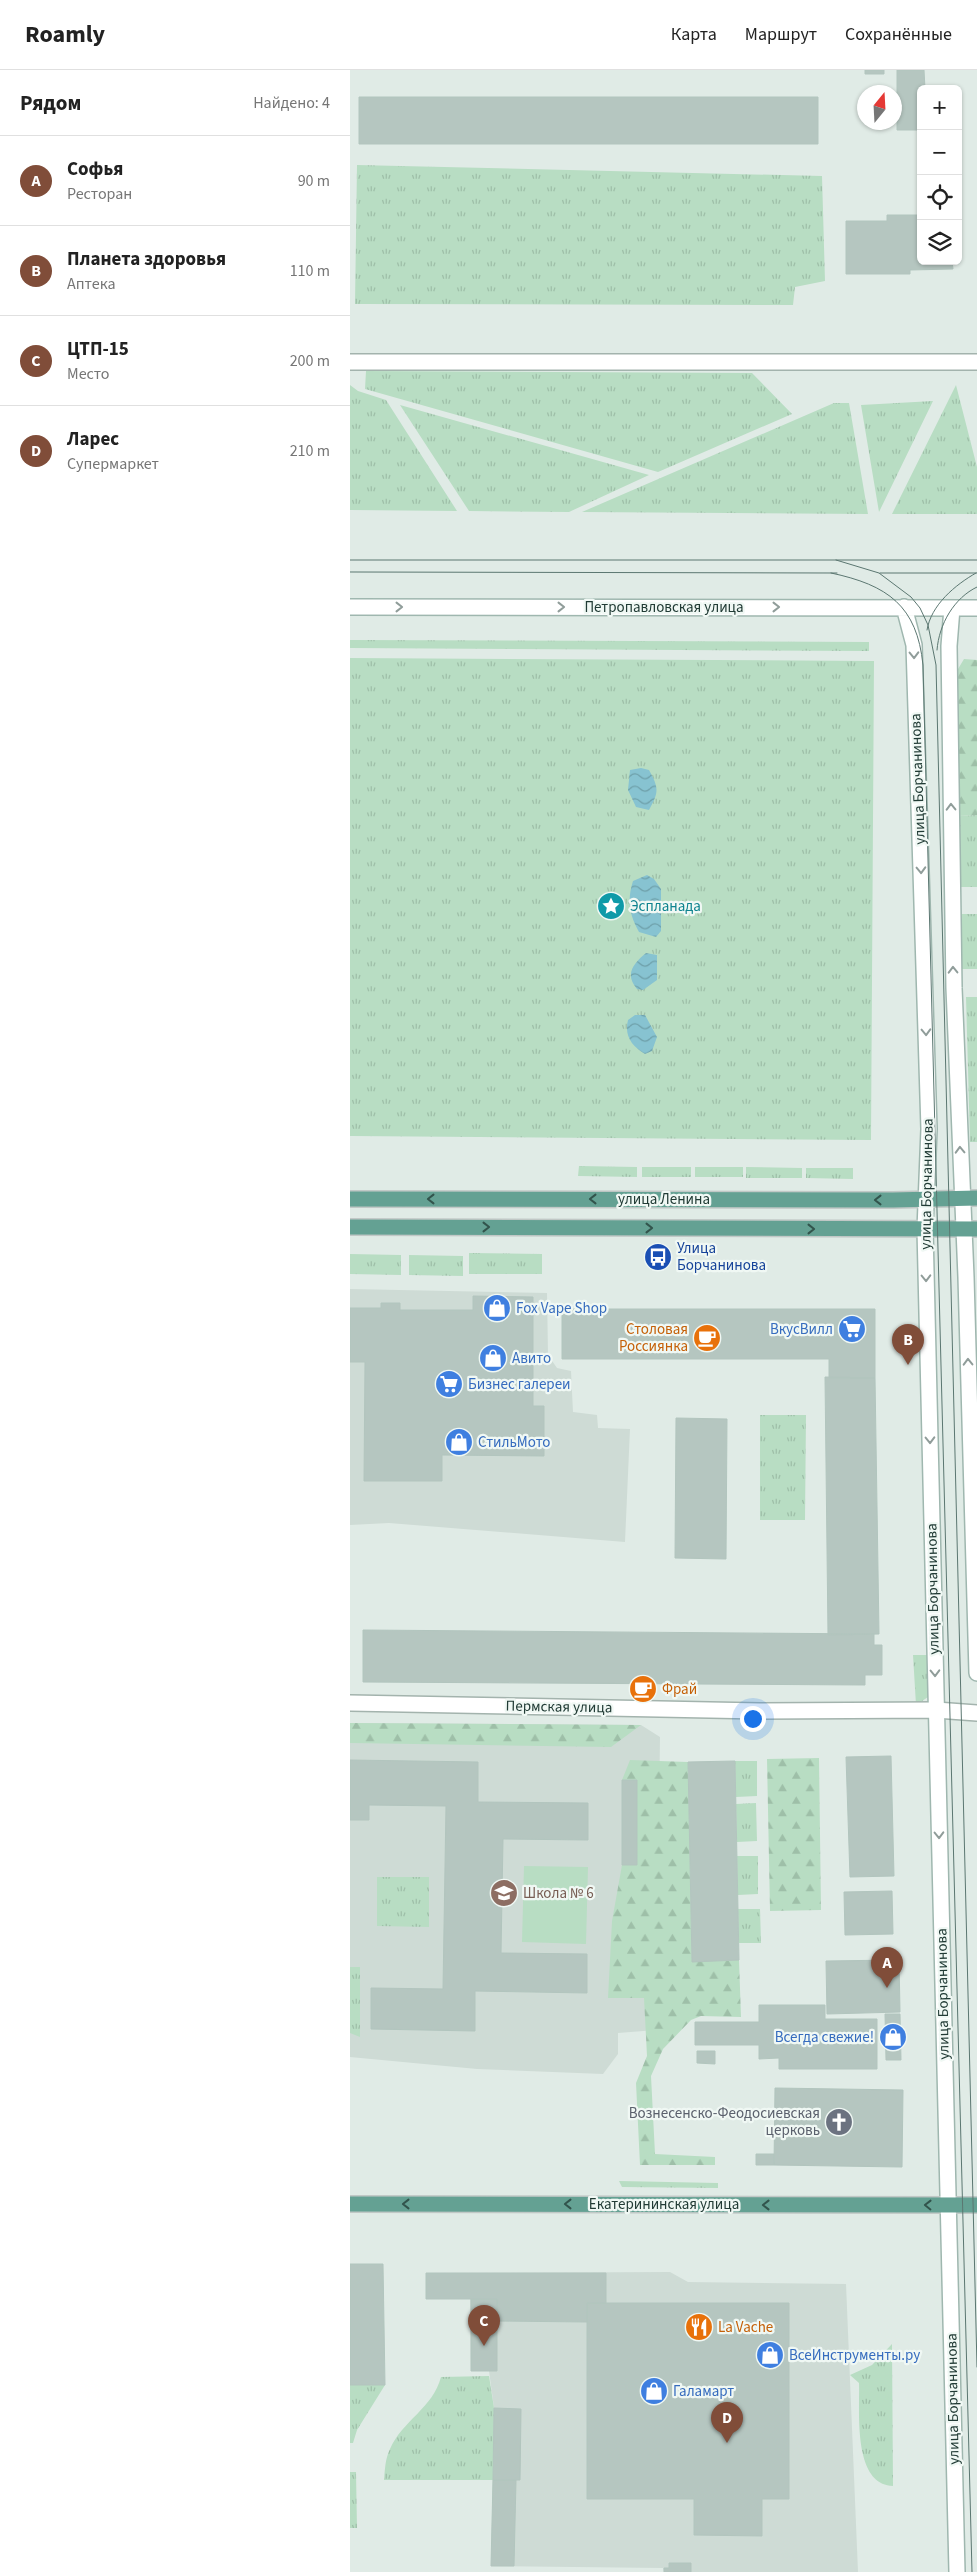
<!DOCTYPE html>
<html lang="ru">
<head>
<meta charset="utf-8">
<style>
  :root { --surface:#fff; --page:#f2f2f2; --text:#222; --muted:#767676; --line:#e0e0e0; --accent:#804d39 }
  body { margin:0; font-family:"Source Sans 3",sans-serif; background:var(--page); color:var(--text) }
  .controls { position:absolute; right:15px; top:15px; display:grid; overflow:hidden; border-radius:8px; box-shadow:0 1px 4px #0004 }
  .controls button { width:45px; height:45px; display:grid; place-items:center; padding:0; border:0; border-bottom:1px solid var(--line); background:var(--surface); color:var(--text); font:25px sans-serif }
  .compass { position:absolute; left:507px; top:15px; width:45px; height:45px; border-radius:50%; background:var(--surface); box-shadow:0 1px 4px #0004; rotate:18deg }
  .you { position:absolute; left:402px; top:1648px; width:18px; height:18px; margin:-12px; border:4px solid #fff; border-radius:50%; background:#1a73e8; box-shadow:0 0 0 8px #1a73e833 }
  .badge { display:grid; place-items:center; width:32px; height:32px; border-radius:50%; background:var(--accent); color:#fff; font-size:16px; font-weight:700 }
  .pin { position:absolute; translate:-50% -41px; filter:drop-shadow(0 1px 2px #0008) }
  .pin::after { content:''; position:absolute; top:26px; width:18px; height:15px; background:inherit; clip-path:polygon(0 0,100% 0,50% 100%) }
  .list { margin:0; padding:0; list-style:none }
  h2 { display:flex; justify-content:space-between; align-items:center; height:65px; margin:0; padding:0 20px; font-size:21px }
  h2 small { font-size:16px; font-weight:400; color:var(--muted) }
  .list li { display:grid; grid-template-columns:32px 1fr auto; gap:15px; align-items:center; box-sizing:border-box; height:90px; padding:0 20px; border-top:1px solid var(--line) }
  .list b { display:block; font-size:19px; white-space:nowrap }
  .list p { margin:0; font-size:16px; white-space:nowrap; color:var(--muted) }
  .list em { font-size:16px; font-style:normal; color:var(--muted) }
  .icon { flex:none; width:28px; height:28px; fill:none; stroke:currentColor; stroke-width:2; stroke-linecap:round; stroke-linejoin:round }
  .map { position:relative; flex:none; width:627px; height:2502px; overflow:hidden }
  header { display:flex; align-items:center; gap:30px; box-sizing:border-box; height:70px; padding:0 25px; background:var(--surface); border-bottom:1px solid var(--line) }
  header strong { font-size:24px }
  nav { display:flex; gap:28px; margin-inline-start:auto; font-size:18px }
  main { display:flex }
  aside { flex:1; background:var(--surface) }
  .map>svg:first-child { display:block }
  .built { fill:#cedbd5 }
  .grass { fill:url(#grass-tufts) }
  .forest { fill:url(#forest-firs) }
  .pitch { fill:#b8ddc3 }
  .water { fill:url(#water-waves) }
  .building { fill:#b5c6c0; stroke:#b2c5be }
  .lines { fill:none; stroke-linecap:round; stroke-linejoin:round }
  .minor-casing { stroke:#a3b3ad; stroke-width:18 }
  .secondary-casing { stroke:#9fb7af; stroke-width:18 }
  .primary-casing { stroke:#c1c8c6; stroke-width:18 }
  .minor { stroke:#fff; stroke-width:15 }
  .secondary { stroke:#fff; stroke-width:15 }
  .primary { stroke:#64a193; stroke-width:15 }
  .tram { stroke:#5b7771; stroke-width:1 }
  .oneway { stroke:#909d9a }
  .oneway2 { stroke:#32544c }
  .labels { text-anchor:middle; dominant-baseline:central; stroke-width:4.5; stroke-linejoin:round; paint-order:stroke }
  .street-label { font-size:15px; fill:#213b35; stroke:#f0f8f4 }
  .culture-label { font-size:15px; fill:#0d838f; stroke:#f0f8f4; text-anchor:start }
  .transit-label { font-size:15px; fill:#164399; stroke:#f0f8f4; text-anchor:start }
  .shop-label { font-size:15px; fill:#366cbe; stroke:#f0f8f4; text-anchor:start }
  .food-label { font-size:15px; fill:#c56008; stroke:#f0f8f4; text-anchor:start }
  .education-label { font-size:15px; fill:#785e54; stroke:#f0f8f4; text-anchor:start }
  .worship-label { font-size:15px; fill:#5b616d; stroke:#f0f8f4; text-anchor:end }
</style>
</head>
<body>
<header>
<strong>Roamly</strong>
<nav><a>Карта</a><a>Маршрут</a><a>Сохранённые</a></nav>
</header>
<main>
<aside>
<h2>Рядом<small>Найдено: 4</small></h2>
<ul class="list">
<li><span class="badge">A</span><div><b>Софья</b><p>Ресторан</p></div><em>90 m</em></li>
<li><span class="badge">B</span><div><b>Планета здоровья</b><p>Аптека</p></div><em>110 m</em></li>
<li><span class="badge">C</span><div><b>ЦТП-15</b><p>Место</p></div><em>200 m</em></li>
<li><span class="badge">D</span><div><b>Ларес</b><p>Супермаркет</p></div><em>210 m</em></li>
</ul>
</aside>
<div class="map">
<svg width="627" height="2502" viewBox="0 0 627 2502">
  <defs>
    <pattern id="grass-tufts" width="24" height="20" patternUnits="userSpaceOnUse" patternTransform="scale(1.25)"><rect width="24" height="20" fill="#b8ddc3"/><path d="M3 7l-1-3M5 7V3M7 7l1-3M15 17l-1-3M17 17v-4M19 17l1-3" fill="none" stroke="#9ebfa8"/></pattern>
    <pattern id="forest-firs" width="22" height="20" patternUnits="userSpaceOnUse" patternTransform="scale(1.25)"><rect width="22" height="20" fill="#b8ddc3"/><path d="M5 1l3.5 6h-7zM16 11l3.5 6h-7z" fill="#9ebfa8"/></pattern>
    <pattern id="water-waves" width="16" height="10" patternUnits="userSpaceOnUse" patternTransform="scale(1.25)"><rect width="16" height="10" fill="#87c3d1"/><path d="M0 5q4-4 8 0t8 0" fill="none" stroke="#6ea0aa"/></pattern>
  </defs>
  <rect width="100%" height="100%" fill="#e0ebe6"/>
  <path class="built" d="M 0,1219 L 197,1223 L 198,1285 L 207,1298 L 221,1301 L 223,1342 L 247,1345 L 248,1358 L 280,1359 L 275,1472 L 39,1453 L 0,1455 Z
    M 0,1653 L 291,1655 L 310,1667 L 306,1960 L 268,1963 L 268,1984 L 253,2004 L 127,1999 L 0,1987 Z
    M 320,2202 L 338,2212 L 496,2214 L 508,2502 L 314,2502 L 313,2498 L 141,2496 L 144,2338 L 139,2301 L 121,2301 L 120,2229 L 76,2229 L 76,2203 Z"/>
  <path class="grass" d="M 7,95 L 472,106 L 475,211 L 445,217 L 443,235 L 5,234 Z
    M 16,301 L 402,303 L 442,344 L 308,402 L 15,319 Z
    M 0,315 L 8,321 L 36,330 L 107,441 L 0,440 Z
    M 606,315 L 627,397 L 627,444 L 542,444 Z
    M 583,331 L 529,442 L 511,335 Z
    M 484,333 L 499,333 L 518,444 L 232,442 Z
    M 50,335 L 299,405 L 219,442 L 119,441 Z
    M 0,570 L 519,572 L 519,581 L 0,578 Z
    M 0,588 L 524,591 L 521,1070 L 0,1066 Z
    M 627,745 L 627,817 L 610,817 L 609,746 Z
    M 612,844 L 627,844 L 627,899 L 612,899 Z
    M 616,927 L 627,927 L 627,1072 L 620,1072 Z
    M 229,1096 L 287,1097 L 287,1107 L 228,1106 Z
    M 292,1097 L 341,1097 L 341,1107 L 292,1107 Z
    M 345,1097 L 393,1097 L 393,1107 L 345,1107 Z
    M 396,1097 L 452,1098 L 452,1108 L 396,1108 Z
    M 456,1098 L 503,1098 L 503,1109 L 456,1108 Z
    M 119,1183 L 192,1184 L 192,1204 L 119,1204 Z
    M 0,1184 L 51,1185 L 51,1205 L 0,1204 Z
    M 59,1185 L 113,1186 L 113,1206 L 59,1205 Z
    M 410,1345 L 456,1345 L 455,1450 L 410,1450 Z
    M 563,1585 L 577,1585 L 578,1627 L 566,1635 Z
    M 385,1691 L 407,1691 L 407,1726 L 386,1727 Z
    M 406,1733 L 407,1771 L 387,1772 L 386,1734 Z
    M 387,1786 L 408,1786 L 408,1824 L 388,1825 Z
    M 27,1807 L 79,1807 L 79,1857 L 27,1856 Z
    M 388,1839 L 410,1839 L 411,1873 L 389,1873 Z
    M 0,1897 L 10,1897 L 10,1967 L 0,1963 Z
    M 269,2111 L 368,2113 L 368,2118 L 272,2117 Z
    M 542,2274 L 543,2416 C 502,2415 510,2339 509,2313 L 500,2305 L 522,2295 Z
    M 139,2306 L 144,2338 L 143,2410 L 34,2410 C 35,2400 35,2389 40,2379 C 52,2351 83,2338 91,2307 Z
    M 0,2315 L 35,2315 L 7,2360 L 3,2373 L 0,2373 Z
    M 0,2402 L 6,2402 L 7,2458 L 0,2458 Z"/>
  <path class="forest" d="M 614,589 L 627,590 L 627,745 L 609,746 L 608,599 Z
    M 0,1653 L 291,1655 L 261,1677 L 0,1673 Z
    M 469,1688 L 471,1840 L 420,1841 L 417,1689 Z
    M 280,1690 L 338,1692 L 342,1891 L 389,1890 L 391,1947 L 351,1946 L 341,1950 L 313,1979 L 301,2006 L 305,2084 L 365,2087 L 365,2095 L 290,2095 L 286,2013 L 297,1986 L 294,1928 L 258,1928 L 262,1851 L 272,1795 L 287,1794 L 287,1710 L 272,1710 Z"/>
  <path class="pitch" d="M 174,1796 L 238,1797 L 236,1874 L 172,1872 Z"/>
  <path class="water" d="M 291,698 L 299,700 C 309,718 309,722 299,740 L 286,737 L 278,720 L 280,700 Z
    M 297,805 L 304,809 L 311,819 L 311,861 L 306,867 L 289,862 C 279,844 277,830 283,811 Z
    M 296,883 L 307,885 L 307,910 L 293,920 L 287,919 C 274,904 284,893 296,883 Z
    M 285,945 L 295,945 L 307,967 L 302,981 L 295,984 C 282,976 274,966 278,950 Z"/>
  <path class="building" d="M 515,0 L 534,0 L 534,4 L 515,4 Z
    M 547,0 L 574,0 L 575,19 L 571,19 L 571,60 L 547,60 Z
    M 9,27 L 468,27 L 468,74 L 9,74 Z
    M 537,145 L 571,145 L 571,191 L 602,191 L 603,199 L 560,200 L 560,204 L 496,204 L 496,151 L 537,151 Z
    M 123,1226 L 183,1227 L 183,1336 L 194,1336 L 194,1386 L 92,1385 L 92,1411 L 14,1411 L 15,1292 L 0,1292 L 0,1238 L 31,1238 L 31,1233 L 50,1233 L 50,1240 L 123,1240 Z
    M 212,1239 L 525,1239 L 525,1308 L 479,1308 L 479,1289 L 212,1289 Z
    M 475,1307 L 525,1308 L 529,1564 L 478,1565 Z
    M 326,1348 L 377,1349 L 376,1489 L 325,1488 Z
    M 13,1560 L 524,1564 L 524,1575 L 532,1575 L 532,1605 L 515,1605 L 515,1615 L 13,1612 Z
    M 541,1686 L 544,1806 L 500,1807 L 496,1687 Z
    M 0,1690 L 128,1692 L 128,1732 L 238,1733 L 238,1770 L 153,1769 L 151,1883 L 237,1884 L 237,1923 L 125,1921 L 125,1961 L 21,1959 L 21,1918 L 93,1919 L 96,1736 L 19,1735 L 19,1750 L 0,1750 Z
    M 385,1691 L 389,1890 L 342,1892 L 338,1692 Z
    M 272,1710 L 287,1710 L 287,1795 L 272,1795 Z
    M 542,1821 L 543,1864 L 495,1865 L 494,1822 Z
    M 544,1890 L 549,1890 L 550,1942 L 477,1944 L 476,1891 Z
    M 409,1935 L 475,1935 L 475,1949 L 527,1949 L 527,1999 L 429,1999 L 429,1988 L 409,1989 L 409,1975 L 345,1975 L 345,1952 L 409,1952 Z
    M 535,1944 L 550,1944 L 551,1990 L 536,1990 Z
    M 347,1981 L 365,1981 L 365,1994 L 347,1993 Z
    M 425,2018 L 553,2020 L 552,2097 L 424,2095 Z
    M 406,2084 L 424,2084 L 424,2095 L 406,2095 Z
    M 0,2194 L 33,2194 L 35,2315 L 0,2315 Z
    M 76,2203 L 256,2203 L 256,2233 L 237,2233 L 237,2252 L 147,2251 L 147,2229 L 76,2229 Z
    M 121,2229 L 147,2229 L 147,2301 L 121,2301 Z
    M 237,2233 L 439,2233 L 439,2429 L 412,2429 L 412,2466 L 344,2465 L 344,2429 L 237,2429 Z
    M 144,2338 L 171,2339 L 170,2410 L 143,2410 Z
    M 143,2410 L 166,2410 L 164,2496 L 141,2496 Z
    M 319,2493 L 341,2493 L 341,2502 L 314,2502 L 314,2498 L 319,2498 Z"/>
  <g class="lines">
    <g class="minor-casing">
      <path id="minor" d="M 0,292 L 627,292
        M 0,1633 L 410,1641 L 586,1640 L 627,1643"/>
    </g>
    <g class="secondary-casing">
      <path id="secondary" d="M 0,537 L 627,538
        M 554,537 L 564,575 L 579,1059 L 575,1159 L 607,2502
        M 602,538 L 599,576 L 604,918 L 616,1207 L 627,1603"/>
    </g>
    <g class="primary-casing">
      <path id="primary" d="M 0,1129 L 543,1130 L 627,1128
        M 0,1157 L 627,1159
        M 0,2134 L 627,2135"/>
    </g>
    <use href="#minor" class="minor"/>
    <use href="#secondary" class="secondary"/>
    <use href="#primary" class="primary"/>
    <path class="tram" d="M 0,490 L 627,490
      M 486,490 L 529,503 L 561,527 L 570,538 L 578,555 L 586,595 L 627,2297
      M 0,502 L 487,503
      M 481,503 C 538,515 567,536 573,595 L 622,2502
      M 530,503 L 627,503
      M 577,560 C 581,535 605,515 626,503
      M 587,580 C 589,554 604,528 627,517"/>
  </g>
  <defs><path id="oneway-chevron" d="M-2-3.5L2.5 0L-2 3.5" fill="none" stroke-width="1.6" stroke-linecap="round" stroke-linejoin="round" transform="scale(1.25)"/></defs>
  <g class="oneway">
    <use href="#oneway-chevron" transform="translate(49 537)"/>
    <use href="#oneway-chevron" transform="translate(211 537)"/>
    <use href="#oneway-chevron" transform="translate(426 537)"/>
    <use href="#oneway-chevron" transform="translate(564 585) rotate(89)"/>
    <use href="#oneway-chevron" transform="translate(601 737) rotate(-91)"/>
    <use href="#oneway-chevron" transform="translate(571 800) rotate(88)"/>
    <use href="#oneway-chevron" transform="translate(603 900) rotate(-91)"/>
    <use href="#oneway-chevron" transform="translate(576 962) rotate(88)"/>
    <use href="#oneway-chevron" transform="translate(610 1080) rotate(-92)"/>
    <use href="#oneway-chevron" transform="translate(576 1208) rotate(89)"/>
    <use href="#oneway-chevron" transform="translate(618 1292) rotate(-91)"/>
    <use href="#oneway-chevron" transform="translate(580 1370) rotate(89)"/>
    <use href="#oneway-chevron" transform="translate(585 1603) rotate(89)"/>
    <use href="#oneway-chevron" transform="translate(589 1765) rotate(89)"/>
  </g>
  <g class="oneway2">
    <use href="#oneway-chevron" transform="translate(81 1129) rotate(-180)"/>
    <use href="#oneway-chevron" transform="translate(243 1129) rotate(-180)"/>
    <use href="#oneway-chevron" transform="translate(528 1130) rotate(-180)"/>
    <use href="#oneway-chevron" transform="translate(136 1157)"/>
    <use href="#oneway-chevron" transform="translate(299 1158)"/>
    <use href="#oneway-chevron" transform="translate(461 1159)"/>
    <use href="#oneway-chevron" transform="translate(56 2134) rotate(-180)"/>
    <use href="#oneway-chevron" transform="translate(218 2134) rotate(-180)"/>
    <use href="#oneway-chevron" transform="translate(416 2135) rotate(-180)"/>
    <use href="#oneway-chevron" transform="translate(578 2135) rotate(-179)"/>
  </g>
  <defs>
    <g id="sight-disc" transform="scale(1.4375)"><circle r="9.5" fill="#0f9aa8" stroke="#f0f8f4"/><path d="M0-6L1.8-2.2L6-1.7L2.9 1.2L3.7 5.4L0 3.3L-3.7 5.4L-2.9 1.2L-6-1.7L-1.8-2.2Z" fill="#fff"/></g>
    <g id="bus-disc" transform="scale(1.4375)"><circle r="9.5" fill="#1a4fb4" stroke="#f0f8f4"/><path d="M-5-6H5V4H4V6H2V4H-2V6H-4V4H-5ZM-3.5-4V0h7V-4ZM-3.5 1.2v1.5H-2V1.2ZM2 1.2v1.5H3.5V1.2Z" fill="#fff"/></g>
    <g id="shop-disc" transform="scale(1.4375)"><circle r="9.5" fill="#3f7fe0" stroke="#f0f8f4"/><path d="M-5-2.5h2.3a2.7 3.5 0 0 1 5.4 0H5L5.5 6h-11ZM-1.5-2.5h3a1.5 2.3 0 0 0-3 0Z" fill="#fff"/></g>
    <g id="supermarket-disc" transform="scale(1.4375)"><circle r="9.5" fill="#3f7fe0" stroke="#f0f8f4"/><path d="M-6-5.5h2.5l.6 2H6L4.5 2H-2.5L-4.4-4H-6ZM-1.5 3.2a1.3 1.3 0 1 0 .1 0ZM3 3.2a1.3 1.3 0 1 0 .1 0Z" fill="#fff"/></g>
    <g id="cafe-disc" transform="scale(1.4375)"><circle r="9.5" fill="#e8710a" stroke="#f0f8f4"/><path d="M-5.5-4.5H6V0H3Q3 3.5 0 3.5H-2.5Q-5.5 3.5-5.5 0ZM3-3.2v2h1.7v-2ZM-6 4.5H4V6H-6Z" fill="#fff"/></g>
    <g id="school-disc" transform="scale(1.4375)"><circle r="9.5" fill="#8d6e63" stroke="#f0f8f4"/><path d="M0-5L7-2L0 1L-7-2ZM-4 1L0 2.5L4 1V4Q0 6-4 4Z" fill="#fff"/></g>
    <g id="church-disc" transform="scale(1.4375)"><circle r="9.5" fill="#6b7280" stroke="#f0f8f4"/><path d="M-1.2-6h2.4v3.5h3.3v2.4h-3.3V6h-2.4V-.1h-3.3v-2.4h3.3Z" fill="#fff"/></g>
    <g id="restaurant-disc" transform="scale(1.4375)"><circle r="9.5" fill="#e8710a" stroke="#f0f8f4"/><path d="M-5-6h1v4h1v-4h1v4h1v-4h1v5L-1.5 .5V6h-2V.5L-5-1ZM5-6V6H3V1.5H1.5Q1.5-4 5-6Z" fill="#fff"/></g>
  </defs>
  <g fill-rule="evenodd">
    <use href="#sight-disc" x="261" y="836"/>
    <use href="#bus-disc" x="308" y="1187"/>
    <use href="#shop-disc" x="147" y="1238"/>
    <use href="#supermarket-disc" x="502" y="1259"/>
    <use href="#cafe-disc" x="357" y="1268"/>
    <use href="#shop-disc" x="143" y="1288"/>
    <use href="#supermarket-disc" x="99" y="1314"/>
    <use href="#shop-disc" x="109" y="1372"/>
    <use href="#cafe-disc" x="293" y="1619"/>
    <use href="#school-disc" x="154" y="1823"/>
    <use href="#shop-disc" x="543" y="1967"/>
    <use href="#church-disc" x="489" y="2052"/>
    <use href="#restaurant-disc" x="349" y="2257"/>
    <use href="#shop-disc" x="420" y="2285"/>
    <use href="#shop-disc" x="304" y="2321"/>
  </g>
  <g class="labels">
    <g class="street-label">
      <text x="314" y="537">Петропавловская улица</text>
      <text transform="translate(568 709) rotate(-92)">улица Борчанинова</text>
      <text transform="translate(577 1114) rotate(-89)">улица Борчанинова</text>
      <text x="314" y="1129">улица Ленина</text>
      <text transform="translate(583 1519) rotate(-91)">улица Борчанинова</text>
      <text transform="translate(209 1637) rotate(1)">Пермская улица</text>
      <text transform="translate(593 1924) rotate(-91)">улица Борчанинова</text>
      <text x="314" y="2134">Екатерининская улица</text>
      <text transform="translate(603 2329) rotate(-91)">улица Борчанинова</text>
    </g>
    <g class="culture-label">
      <text x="280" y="836">Эспланада</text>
    </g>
    <g class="transit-label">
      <text x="327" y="1178">Улица<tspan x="327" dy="17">Борчанинова</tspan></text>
    </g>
    <g class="shop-label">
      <text x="166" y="1238">Fox Vape Shop</text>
      <text x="483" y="1259" text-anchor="end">ВкусВилл</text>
      <text x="162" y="1288">Авито</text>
      <text x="118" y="1314">Бизнес галереи</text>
      <text x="128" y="1372">СтильМото</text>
      <text x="524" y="1967" text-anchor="end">Всегда свежие!</text>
      <text x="439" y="2285">ВсеИнструменты.ру</text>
      <text x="323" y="2321">Галамарт</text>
    </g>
    <g class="food-label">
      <text x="338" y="1259" text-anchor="end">Столовая<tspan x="338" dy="17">Россиянка</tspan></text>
      <text x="312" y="1619">Фрай</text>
      <text x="368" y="2257">La Vache</text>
    </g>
    <g class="education-label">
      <text x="173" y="1823">Школа № 6</text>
    </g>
    <g class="worship-label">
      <text x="470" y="2043">Вознесенско-Феодосиевская<tspan x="470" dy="17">церковь</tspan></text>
    </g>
  </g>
</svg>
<div class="controls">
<button>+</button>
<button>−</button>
<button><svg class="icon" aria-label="locate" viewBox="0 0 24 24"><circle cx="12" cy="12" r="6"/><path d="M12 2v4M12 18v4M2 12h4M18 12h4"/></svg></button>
<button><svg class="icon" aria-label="layers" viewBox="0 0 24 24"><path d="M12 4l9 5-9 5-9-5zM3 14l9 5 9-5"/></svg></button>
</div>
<svg class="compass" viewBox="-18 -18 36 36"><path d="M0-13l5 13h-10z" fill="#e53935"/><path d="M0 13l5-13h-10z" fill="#767676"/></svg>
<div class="you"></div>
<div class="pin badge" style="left:537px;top:1918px">A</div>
<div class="pin badge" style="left:558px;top:1295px">B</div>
<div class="pin badge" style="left:134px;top:2276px">C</div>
<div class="pin badge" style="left:377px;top:2373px">D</div>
</div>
</main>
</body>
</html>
